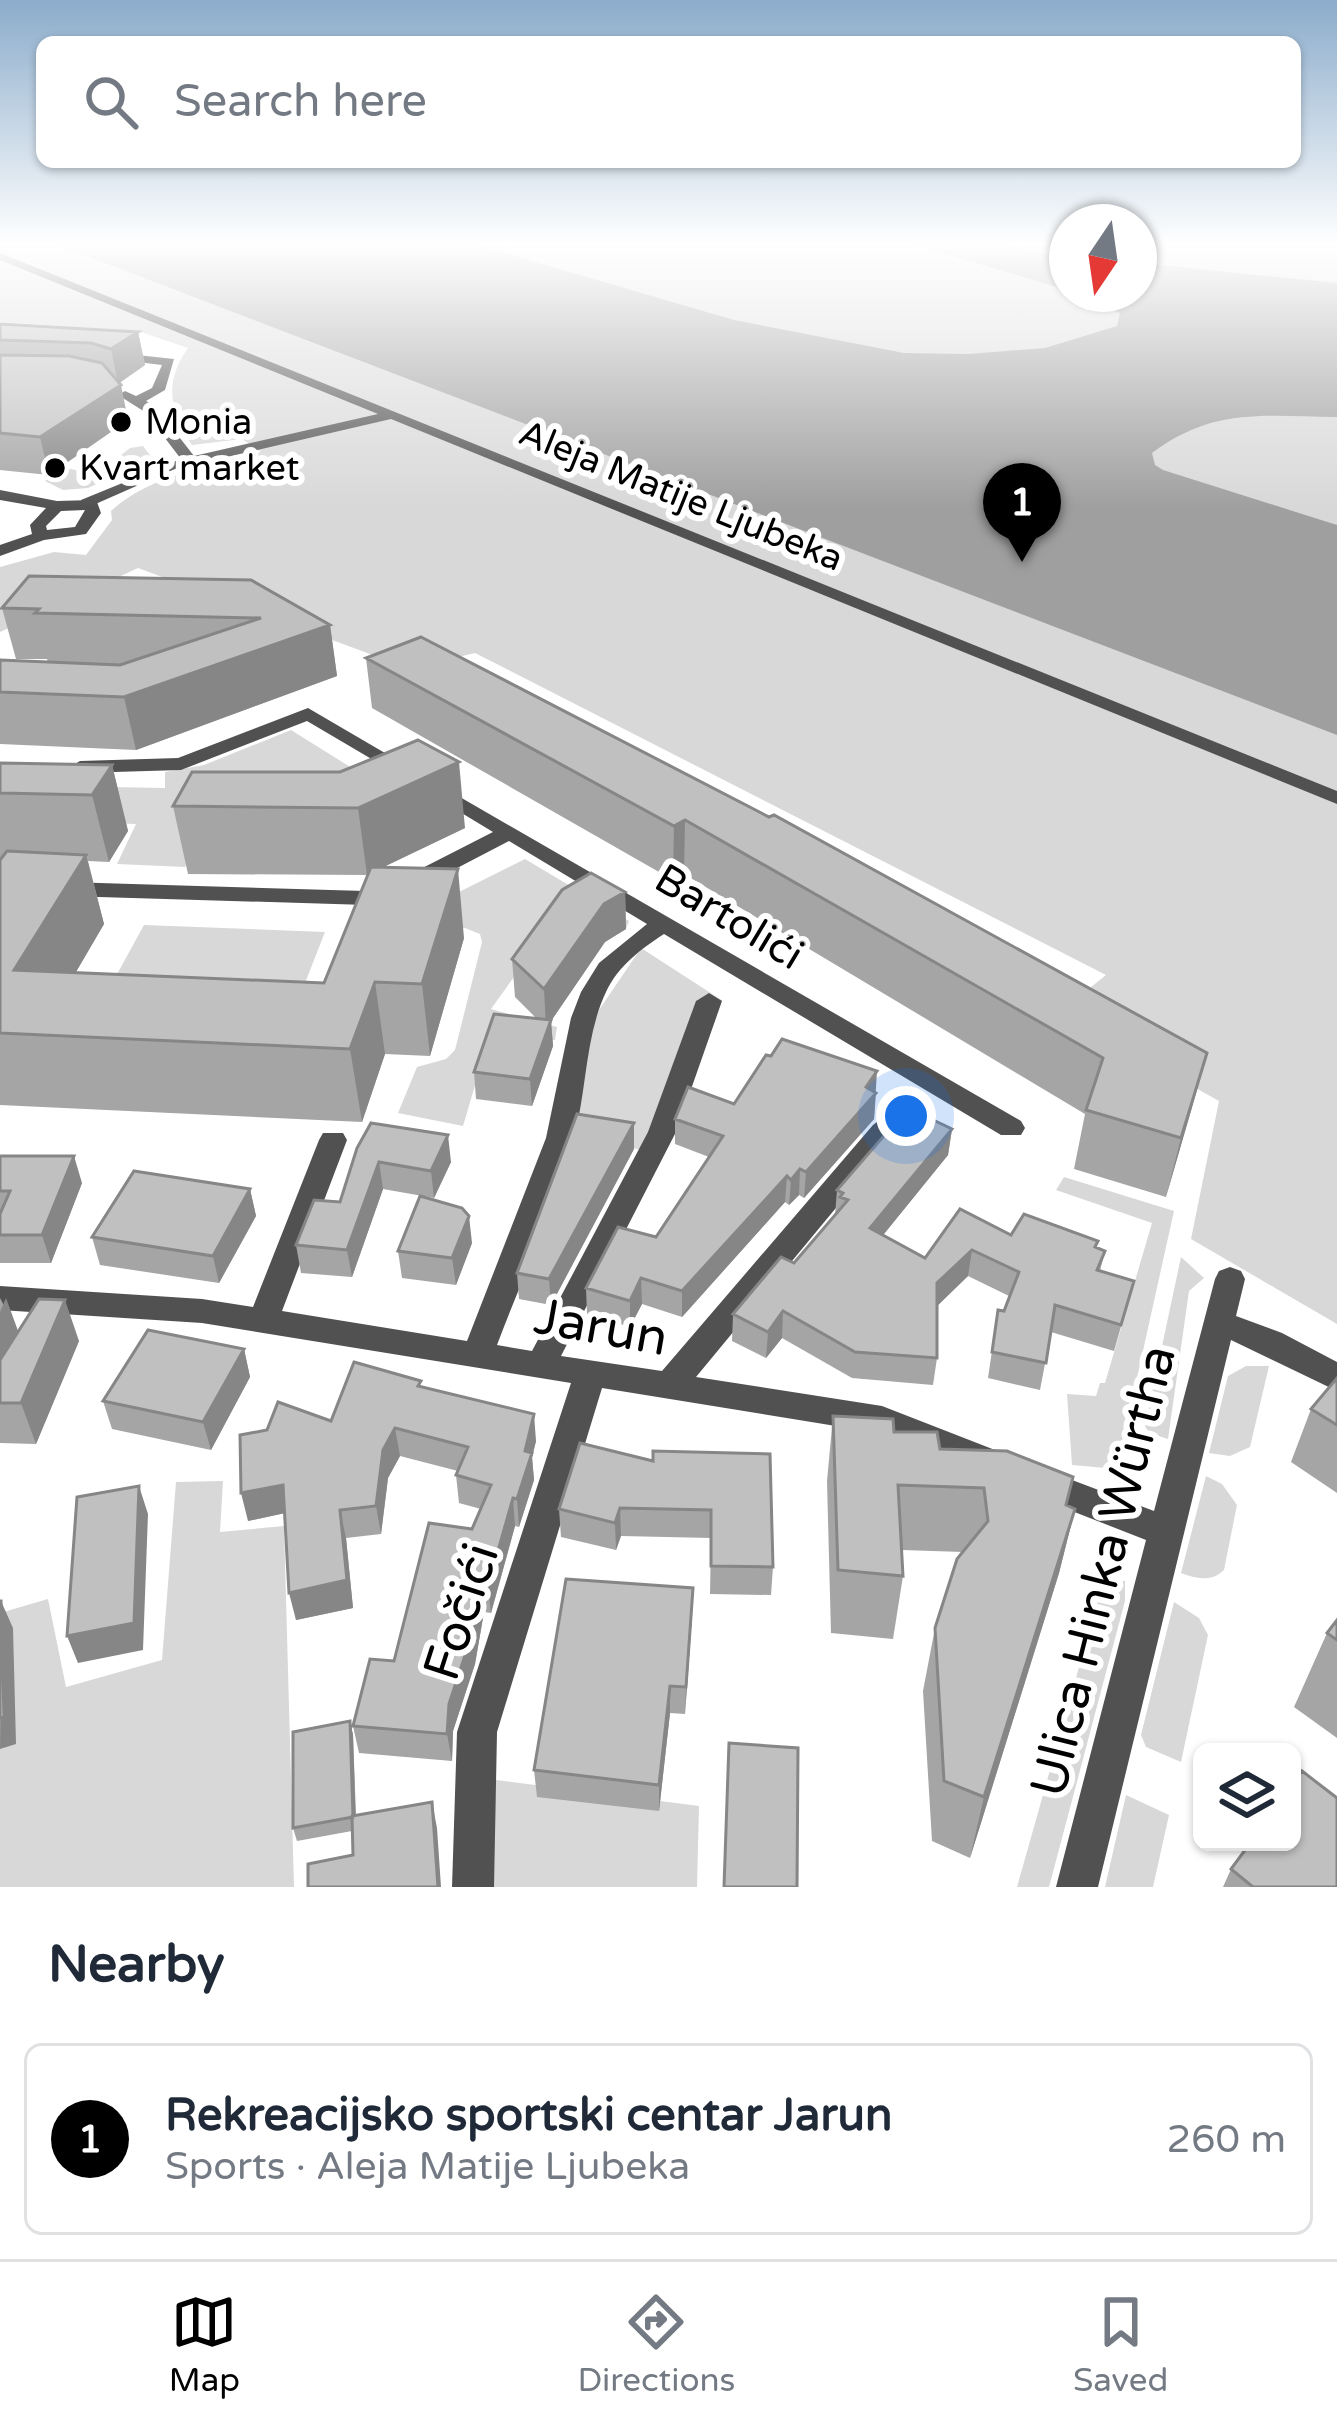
<!DOCTYPE html>
<html lang="en">
<head>
<meta charset="utf-8">
<style>
  :root { --surface:#fff; --page:#f2f2f3; --text:#1f2937; --muted:#747a83; --line:#e0e1e3; --accent:#000 }
  body { margin:0; font-family:"Varela Round",sans-serif; background:var(--page); color:var(--text) }
  .controls { position:absolute; right:36px; bottom:36px; display:grid; overflow:hidden; border-radius:18px; box-shadow:0 3px 9px #0004 }
  .controls button { width:108px; height:108px; display:grid; place-items:center; padding:0; border:0; border-bottom:3px solid var(--line); background:var(--surface); color:var(--text); font:60px sans-serif }
  .compass { position:absolute; left:1049px; top:204px; width:108px; height:108px; border-radius:50%; background:var(--surface); box-shadow:0 3px 9px #0004; rotate:193deg }
  .you { position:absolute; left:906px; top:1116px; width:42px; height:42px; margin:-30px; border:9px solid #fff; border-radius:50%; background:#1a73e8; box-shadow:0 0 0 18px #1a73e833 }
  .badge { display:grid; place-items:center; width:78px; height:78px; border-radius:50%; background:var(--accent); color:#fff; font-size:39px; font-weight:700 }
  .pin { position:absolute; translate:-50% -99px; filter:drop-shadow(0 3px 6px #0008) }
  .pin::after { content:''; position:absolute; top:63px; width:42px; height:36px; background:inherit; clip-path:polygon(0 0,100% 0,50% 100%) }
  .list { margin:0; padding:0; list-style:none }
  h2 { display:flex; justify-content:space-between; align-items:center; height:156px; margin:0; padding:0 48px; font-size:51px }
  h2 small { font-size:39px; font-weight:400; color:var(--muted) }
  .list li { display:grid; grid-template-columns:78px 1fr auto; gap:36px; align-items:center; box-sizing:border-box; height:192px; margin:0 24px 24px; padding:0 24px; border:3px solid var(--line); border-radius:18px }
  .list b { display:block; font-size:45px; white-space:nowrap }
  .list p { margin:0; font-size:39px; white-space:nowrap; color:var(--muted) }
  .list em { font-size:39px; font-style:normal; color:var(--muted) }
  .icon { flex:none; width:66px; height:66px; fill:none; stroke:currentColor; stroke-width:2; stroke-linecap:round; stroke-linejoin:round }
  .map { position:relative; flex:none; width:1337px; height:1887px; overflow:hidden }
  .search { position:absolute; background:var(--surface); box-shadow:0 3px 9px #0004; left:36px; right:36px; top:36px; height:132px; display:flex; align-items:center; gap:30px; box-sizing:border-box; padding:0 42px; border-radius:18px; color:var(--muted); font-size:45px }
  .sheet { height:372px; background:var(--surface) }
  nav { display:flex; justify-content:space-around; align-items:center; box-sizing:border-box; height:168px; border-top:3px solid var(--line); background:var(--surface); font-size:33px; color:var(--muted) }
  nav a { display:grid; justify-items:center; gap:6px }
  nav .on { color:var(--accent) }
  .map>svg:first-child { display:block }
  .green { fill:#d8d8d8 }
  .water { fill:#9f9f9f }
  .lines { fill:none; stroke-linecap:round; stroke-linejoin:round }
  .minor { fill:#515151; fill-rule:evenodd }
  .tertiary { fill:#515151; fill-rule:evenodd }
  .wall { fill:#a5a5a5 }
  .shaded-wall { fill:#868686 }
  .building { fill:#c0c0c0; stroke:#868686; stroke-width:3 }
  .poi-dot { fill:#000; stroke:#fff; stroke-width:4.5 }
  .labels { text-anchor:middle; dominant-baseline:central; stroke-width:12; stroke-linejoin:round; paint-order:stroke }
  .far-poi-label { font-size:36px; fill:#000; stroke:#fff; text-anchor:start }
  .far-street-label { font-size:36px; fill:#000; stroke:#fff }
  .street-label { font-size:42px; fill:#000; stroke:#fff }
  .near-street-label { font-size:51px; fill:#000; stroke:#fff }
</style>
</head>
<body>
<div class="map">
<svg width="1337" height="1887" viewBox="0 0 1337 1887">
  <rect width="100%" height="100%" fill="#fff"/>
  <path class="green" d="M 0,243 L 1067,243 L 1067,294 L 1139,294 L 1139,243 L 1337,243 L 1337,1324 L 1191,1239 L 1219,1101 L 1060,1012 L 1106,975 L 475,653 L 437,662 L 378,657 L 138,568 L 0,632 L 0,567 L 54,552 L 86,555 L 112,520 L 111,511 C 151,474 211,467 261,452 L 242,439 L 192,445 C 169,410 164,382 188,348 L 138,331 L 0,322 Z
    M 143,446 L 152,458 L 147,461 L 88,488 L 63,490 L 45,481 L 65,468 L 97,474 L 130,448 Z
    M 291,730 L 387,790 L 208,822 L 185,867 L 117,864 L 136,824 L 0,820 L 0,785 L 165,788 L 165,772 L 204,765 Z
    M 525,859 L 629,921 L 626,929 L 592,910 L 532,952 L 491,1009 L 557,1027 L 555,1040 L 490,1035 L 463,1126 L 398,1113 L 417,1067 L 446,1059 L 455,1050 L 482,942 L 480,934 L 465,928 L 395,924 Z
    M 144,925 L 325,932 L 287,1029 L 92,1020 Z
    M 641,948 L 723,1001 L 698,999 L 642,1150 L 574,1136 L 586,1043 L 599,1010 Z
    M 1064,1177 L 1174,1211 L 1121,1450 L 1106,1468 L 1072,1465 L 1067,1394 L 1096,1396 L 1100,1383 L 1105,1383 L 1152,1223 L 1056,1190 Z
    M 1181,1257 L 1204,1278 L 1189,1291 L 1168,1439 L 1149,1433 L 1145,1426 Z
    M 1246,1366 L 1269,1366 L 1250,1447 L 1230,1456 L 1209,1453 L 1228,1376 Z
    M 1206,1476 L 1222,1484 L 1237,1505 L 1224,1570 C 1212,1582 1196,1579 1181,1573 Z
    M 223,1481 L 220,1532 L 284,1526 L 294,1887 L 0,1887 L 0,1613 L 48,1599 L 66,1687 L 162,1660 L 176,1482 Z
    M 1115,1581 L 1125,1581 L 1125,1601 L 1049,1887 L 1017,1887 L 1096,1607 L 1101,1592 Z
    M 1174,1602 L 1199,1618 L 1208,1635 L 1181,1762 L 1146,1747 L 1141,1735 Z
    M 496,1780 L 699,1806 L 697,1887 L 491,1887 Z
    M 1126,1795 L 1169,1815 L 1153,1887 L 1105,1887 Z"/>
  <path class="water" d="M 53,243 L 470,243 L 734,320 L 904,353 L 968,354 L 1045,348 L 1117,326 L 1120,313 L 1080,294 L 1139,294 L 1139,263 L 1337,283 L 1337,417 C 1264,416 1213,407 1152,453 L 1155,465 L 1163,470 L 1337,525 L 1337,735 Z
    M 909,243 L 998,243 L 1067,258 L 1067,290 Z"/>
  <g class="lines">
    <path class="minor" d="M 0,253 L 1337,791 L 1337,804 L 391,419 L 175,469 L 91,506 L 81,506 L 81,500 L 181,459 L 145,412 L 118,395 L 125,391 L 136,396 L 152,388 L 162,365 L 113,359 L 107,355 L 109,352 L 174,359 L 165,390 L 146,401 L 155,406 L 194,456 L 378,414 L 0,260 Z
      M 308,708 L 414,770 L 411,774 L 397,774 L 307,721 L 181,770 L 80,773 L 70,767 L 80,761 L 178,758 Z
      M 434,782 L 1021,1121 L 1025,1128 L 1021,1135 L 1001,1135 L 664,934 C 641,949 618,966 606,992 C 585,1036 587,1090 574,1137 C 555,1208 523,1276 497,1345 L 532,1351 L 648,1132 L 696,1001 L 709,993 L 722,1001 L 676,1132 L 561,1356 L 662,1371 L 873,1125 C 889,1113 904,1093 925,1098 L 929,1105 L 893,1139 L 696,1377 L 882,1406 L 995,1450 L 1000,1460 L 995,1470 L 983,1475 L 879,1433 L 602,1388 L 497,1732 L 494,1887 L 452,1887 L 457,1732 L 571,1383 L 202,1323 L 0,1310 L 0,1286 L 202,1299 L 253,1307 L 319,1140 L 323,1133 L 343,1133 L 347,1140 L 282,1311 L 467,1341 L 546,1138 L 571,1018 L 581,992 L 599,963 L 647,924 L 509,841 L 413,891 L 367,905 L 0,894 L 0,880 L 365,891 L 397,881 L 493,832 L 427,792 L 424,788 L 427,784 Z
      M 1230,1267 L 1241,1271 L 1245,1279 L 1236,1316 L 1282,1333 L 1337,1362 L 1337,1391 L 1231,1340 L 1098,1887 L 1056,1887 L 1146,1540 L 1031,1495 L 1026,1484 L 1031,1473 L 1043,1469 L 1154,1511 L 1215,1279 L 1219,1271 Z"/>
    <path class="tertiary" d="M 0,490 L 57,501 L 92,500 L 97,502 L 101,513 L 86,534 L 44,540 L 0,556 L 0,545 L 32,534 L 30,525 L 46,508 L 0,500 ZM 85,510 L 75,527 L 47,530 L 46,526 L 61,511 Z"/>
  </g>
  <path class="wall" d="M 0,324 L 138,332 L 145,365 L 119,383 L 128,420 L 49,475 L 0,470 Z
    M 29,576 L 330,625 L 337,676 L 136,750 L 0,744 L 0,660 L 48,662 L 47,659 L 16,659 L 2,608 Z
    M 366,658 L 1207,1053 L 1166,1197 L 1074,1169 L 1085,1114 L 684,874 L 673,880 L 372,708 Z
    M 0,763 L 112,765 L 128,831 L 109,862 L 88,861 L 104,924 L 76,972 L 324,983 L 368,875 L 188,874 L 173,806 L 192,772 L 465,828 L 383,867 L 464,938 L 430,1056 L 385,1054 L 362,1122 L 0,1105 Z
    M 625,892 L 626,929 L 605,942 L 551,1021 L 553,1046 L 532,1106 L 476,1099 L 474,1072 L 536,1018 L 515,997 L 512,959 Z
    M 875,1092 L 876,1093 L 874,1119 L 804,1198 L 799,1195 L 789,1205 L 785,1202 L 682,1317 L 642,1304 L 630,1327 L 587,1314 L 586,1288 L 656,1237 L 709,1157 L 675,1144 L 675,1119 L 734,1104 Z
    M 952,1129 L 948,1155 L 883,1235 L 925,1258 L 1011,1235 L 1098,1241 L 1096,1247 L 1105,1251 L 1100,1271 L 1134,1281 L 1114,1351 L 1051,1332 L 1040,1390 L 988,1378 L 998,1310 L 1004,1311 L 1009,1296 L 968,1276 L 937,1306 L 937,1358 L 933,1385 L 852,1378 L 782,1338 L 766,1358 L 732,1341 L 733,1314 L 794,1263 L 835,1215 L 837,1190 Z
    M 357,1148 L 451,1162 L 434,1198 L 383,1189 L 352,1277 L 301,1273 L 296,1245 L 340,1202 Z
    M 634,1149 L 551,1305 L 519,1299 L 517,1273 Z
    M 0,1156 L 82,1183 L 51,1263 L 0,1263 Z
    M 250,1189 L 256,1216 L 219,1283 L 100,1265 L 92,1237 Z
    M 472,1243 L 456,1285 L 402,1278 L 398,1251 Z
    M 0,1298 L 18,1332 L 79,1341 L 36,1444 L 0,1443 Z
    M 244,1349 L 250,1377 L 211,1450 L 112,1429 L 103,1401 Z
    M 1337,1378 L 1337,1493 L 1291,1462 L 1311,1409 Z
    M 422,1387 L 536,1441 L 532,1457 L 534,1480 L 519,1527 L 515,1526 L 491,1613 L 484,1612 L 475,1664 L 453,1731 L 452,1761 L 359,1753 L 353,1726 L 394,1661 L 472,1529 L 481,1509 L 459,1503 L 456,1475 L 458,1471 L 400,1456 L 388,1478 L 381,1534 L 346,1538 L 353,1608 L 296,1620 L 285,1513 L 248,1521 L 331,1421 Z
    M 833,1416 L 894,1432 L 940,1449 L 1075,1509 L 1059,1573 L 970,1858 L 932,1841 L 923,1691 L 935,1628 L 963,1552 L 902,1550 L 903,1576 L 893,1639 L 831,1633 L 827,1481 Z
    M 653,1451 L 773,1567 L 771,1595 L 710,1594 L 711,1538 L 621,1536 L 616,1550 L 561,1537 L 559,1509 L 653,1461 Z
    M 692,1616 L 685,1714 L 670,1713 L 659,1811 L 537,1797 L 534,1770 Z
    M 1337,1620 L 1337,1738 L 1294,1707 L 1327,1633 Z
    M 350,1721 L 353,1735 L 356,1815 L 437,1828 L 353,1855 L 352,1831 L 297,1841 L 293,1828 Z
    M 1231,1869 L 1337,1887 L 1223,1887 Z"/>
  <path class="shaded-wall" d="M 138,332 L 145,365 L 118,384 L 111,349 Z
    M 121,385 L 128,420 L 49,475 L 40,437 Z
    M 330,625 L 337,676 L 136,750 L 124,697 Z
    M 459,762 L 465,828 L 367,875 L 358,808 Z
    M 112,765 L 128,831 L 109,862 L 92,795 Z
    M 685,820 L 684,874 L 673,880 L 674,826 Z
    M 86,855 L 104,924 L 39,1035 L 14,970 Z
    M 458,869 L 464,938 L 430,1056 L 422,984 Z
    M 625,892 L 626,929 L 605,942 L 551,1021 L 553,1046 L 532,1106 L 530,1079 L 546,1028 L 544,989 L 604,904 Z
    M 375,982 L 385,1054 L 362,1122 L 350,1049 Z
    M 1207,1053 L 1191,1111 L 1166,1197 L 1181,1138 Z
    M 877,1071 L 874,1119 L 804,1198 L 806,1172 Z
    M 634,1123 L 634,1149 L 551,1305 L 549,1279 Z
    M 952,1129 L 948,1155 L 867,1255 L 870,1228 Z
    M 448,1135 L 451,1162 L 434,1198 L 431,1171 Z
    M 74,1156 L 82,1183 L 51,1263 L 42,1235 Z
    M 379,1162 L 383,1189 L 352,1277 L 347,1250 Z
    M 800,1169 L 799,1195 L 789,1205 L 791,1180 Z
    M 787,1176 L 785,1202 L 682,1317 L 682,1291 Z
    M 250,1189 L 256,1216 L 219,1283 L 213,1256 Z
    M 469,1216 L 472,1243 L 456,1285 L 452,1258 Z
    M 972,1250 L 968,1276 L 933,1310 L 937,1283 Z
    M 641,1278 L 642,1304 L 630,1327 L 630,1301 Z
    M 6,1298 L 21,1339 L 0,1392 L 0,1312 Z
    M 65,1300 L 79,1341 L 36,1444 L 21,1403 Z
    M 783,1311 L 782,1338 L 766,1358 L 768,1332 Z
    M 244,1349 L 250,1377 L 211,1450 L 203,1422 Z
    M 534,1414 L 536,1441 L 532,1457 L 534,1480 L 519,1527 L 517,1499 L 525,1451 Z
    M 395,1428 L 400,1456 L 388,1478 L 381,1534 L 376,1506 L 383,1450 Z
    M 283,1485 L 290,1512 L 248,1521 L 241,1493 Z
    M 139,1486 L 148,1514 L 143,1650 L 78,1663 L 67,1636 Z
    M 513,1498 L 515,1526 L 491,1613 L 488,1586 Z
    M 620,1508 L 621,1536 L 616,1550 L 615,1523 Z
    M 1075,1509 L 1059,1573 L 970,1858 L 984,1797 Z
    M 340,1510 L 346,1538 L 353,1608 L 296,1620 L 289,1593 Z
    M 481,1585 L 484,1612 L 475,1664 L 453,1731 L 452,1761 L 447,1734 L 449,1704 Z
    M 693,1588 L 692,1616 L 685,1714 L 686,1687 Z
    M 1,1601 L 13,1628 L 16,1744 L 0,1749 Z
    M 670,1686 L 670,1713 L 659,1811 L 659,1785 Z
    M 350,1721 L 353,1735 L 356,1830 L 353,1817 Z
    M 432,1802 L 437,1828 L 441,1887 L 438,1887 Z"/>
  <path class="building" d="M 0,324 L 138,332 L 111,349 L 91,343 L 0,340 Z
    M 0,355 L 69,356 L 102,363 L 121,385 L 40,437 L 0,433 Z
    M 29,576 L 251,580 L 330,625 L 124,697 L 0,692 L 0,660 L 120,665 L 261,618 L 35,613 L 39,609 L 2,608 Z
    M 421,637 L 769,817 L 774,815 L 1207,1053 L 1181,1138 L 1086,1110 L 1103,1058 L 685,820 L 674,826 L 366,658 Z
    M 418,740 L 459,762 L 358,808 L 173,806 L 192,772 L 340,772 Z
    M 0,763 L 112,765 L 92,795 L 0,793 Z
    M 7,851 L 86,855 L 14,970 L 324,983 L 371,867 L 458,869 L 422,984 L 375,982 L 350,1049 L 0,1033 L 0,860 Z
    M 591,873 L 625,892 L 604,904 L 544,989 L 512,959 L 562,890 Z
    M 494,1014 L 551,1020 L 530,1079 L 474,1072 Z
    M 782,1039 L 877,1071 L 866,1087 L 876,1093 L 806,1172 L 800,1169 L 791,1180 L 787,1176 L 682,1291 L 641,1278 L 630,1301 L 586,1288 L 618,1227 L 656,1237 L 723,1136 L 675,1119 L 688,1087 L 734,1104 L 766,1055 L 771,1056 Z
    M 908,1108 L 952,1129 L 870,1228 L 925,1258 L 960,1209 L 1011,1235 L 1024,1214 L 1098,1241 L 1095,1247 L 1105,1251 L 1097,1270 L 1134,1281 L 1121,1325 L 1055,1305 L 1046,1363 L 992,1352 L 998,1310 L 1004,1311 L 1019,1272 L 972,1250 L 937,1283 L 937,1358 L 855,1352 L 783,1311 L 768,1332 L 733,1314 L 781,1257 L 794,1263 L 848,1200 L 840,1197 L 843,1193 L 837,1190 Z
    M 577,1114 L 634,1123 L 549,1279 L 517,1273 Z
    M 371,1123 L 448,1135 L 431,1171 L 379,1162 L 347,1250 L 296,1245 L 314,1200 L 340,1202 L 357,1148 Z
    M 0,1156 L 74,1156 L 42,1235 L 0,1235 L 0,1214 L 10,1191 L 0,1191 Z
    M 134,1171 L 250,1189 L 213,1256 L 92,1237 Z
    M 420,1196 L 462,1208 L 469,1216 L 452,1258 L 398,1251 Z
    M 39,1299 L 65,1300 L 21,1403 L 0,1403 L 0,1360 Z
    M 148,1330 L 244,1349 L 203,1422 L 103,1401 Z
    M 354,1362 L 421,1381 L 418,1386 L 534,1414 L 525,1451 L 532,1453 L 517,1499 L 513,1498 L 488,1586 L 481,1585 L 471,1637 L 449,1704 L 447,1734 L 353,1726 L 370,1659 L 394,1661 L 429,1523 L 472,1529 L 491,1485 L 456,1475 L 468,1447 L 395,1428 L 383,1450 L 376,1506 L 340,1510 L 347,1580 L 289,1593 L 283,1485 L 241,1493 L 240,1435 L 267,1430 L 278,1402 L 331,1421 Z
    M 1337,1378 L 1337,1425 L 1311,1409 Z
    M 833,1416 L 893,1419 L 894,1432 L 937,1432 L 940,1449 L 1007,1451 L 1073,1477 L 1066,1505 L 1075,1509 L 984,1797 L 944,1781 L 935,1628 L 957,1559 L 988,1521 L 984,1488 L 898,1485 L 903,1576 L 838,1570 Z
    M 580,1443 L 653,1461 L 653,1451 L 770,1454 L 773,1567 L 711,1566 L 711,1510 L 620,1508 L 615,1523 L 559,1509 Z
    M 139,1486 L 134,1623 L 67,1636 L 77,1497 Z
    M 566,1579 L 693,1588 L 686,1687 L 670,1686 L 659,1785 L 534,1770 Z
    M 1,1601 L 4,1717 L 0,1718 L 0,1601 Z
    M 1337,1620 L 1337,1640 L 1327,1633 Z
    M 350,1721 L 353,1817 L 293,1828 L 293,1732 Z
    M 729,1743 L 798,1748 L 797,1887 L 724,1887 Z
    M 1302,1771 L 1337,1798 L 1337,1887 L 1253,1887 L 1231,1869 L 1251,1842 L 1292,1842 L 1292,1785 Z
    M 432,1802 L 438,1887 L 308,1887 L 308,1864 L 353,1855 L 352,1816 Z"/>
  <linearGradient id="sky" x2="0" y2="1"><stop stop-color="#8baccb"/><stop offset="0.48" stop-color="#fff"/><stop offset="1" stop-color="#fff" stop-opacity="0"/></linearGradient>
  <rect width="1337" height="508" fill="url(#sky)"/>
  <g class="poi-dot">
    <circle cx="121" cy="422" r="12"/>
    <circle cx="55" cy="468" r="12"/>
  </g>
  <g class="labels">
    <g class="far-poi-label">
      <text x="145" y="422">Monia</text>
      <text x="79" y="468">Kvart market</text>
    </g>
    <g class="far-street-label">
      <text transform="translate(681 496) rotate(22)">Aleja Matije Ljubeka</text>
    </g>
    <g class="street-label">
      <text transform="translate(729 917) rotate(31)">Bartolići</text>
    </g>
    <g class="near-street-label">
      <text transform="translate(601 1328) rotate(10)">Jarun</text>
      <text transform="translate(1104 1571) rotate(-76)">Ulica Hinka Würtha</text>
      <text transform="translate(462 1612) rotate(-72)">Fočići</text>
    </g>
  </g>
</svg>
<div class="controls">
<button><svg class="icon" aria-label="layers" viewBox="0 0 24 24"><path d="M12 4l9 5-9 5-9-5zM3 14l9 5 9-5"/></svg></button>
</div>
<svg class="compass" viewBox="-18 -18 36 36"><path d="M0-13l5 13h-10z" fill="#e53935"/><path d="M0 13l5-13h-10z" fill="#747a83"/></svg>
<div class="you"></div>
<div class="pin badge" style="left:1022px;top:562px">1</div>
<div class="search"><svg class="icon" aria-label="search" viewBox="0 0 24 24"><circle cx="10" cy="10" r="6"/><path d="M15 15l6 6"/></svg>Search here</div>
</div>
<section class="sheet">
<h2>Nearby<small></small></h2>
<ul class="list">
<li><span class="badge">1</span><div><b>Rekreacijsko sportski centar Jarun</b><p>Sports · Aleja Matije Ljubeka</p></div><em>260 m</em></li>
</ul>
</section>
<nav>
<a class="on"><svg class="icon" aria-label="map" viewBox="0 0 24 24"><path d="M3 6l6-2 6 2 6-2v14l-6 2-6-2-6 2zM9 4v14M15 6v14"/></svg>Map</a>
<a><svg class="icon" aria-label="directions" viewBox="0 0 24 24"><path d="M12 3l9 9-9 9-9-9zM9 14v-3h6M13 9l2 2-2 2"/></svg>Directions</a>
<a><svg class="icon" aria-label="saved" viewBox="0 0 24 24"><path d="M7 4h10v16l-5-4-5 4z"/></svg>Saved</a>
</nav>
</body>
</html>
